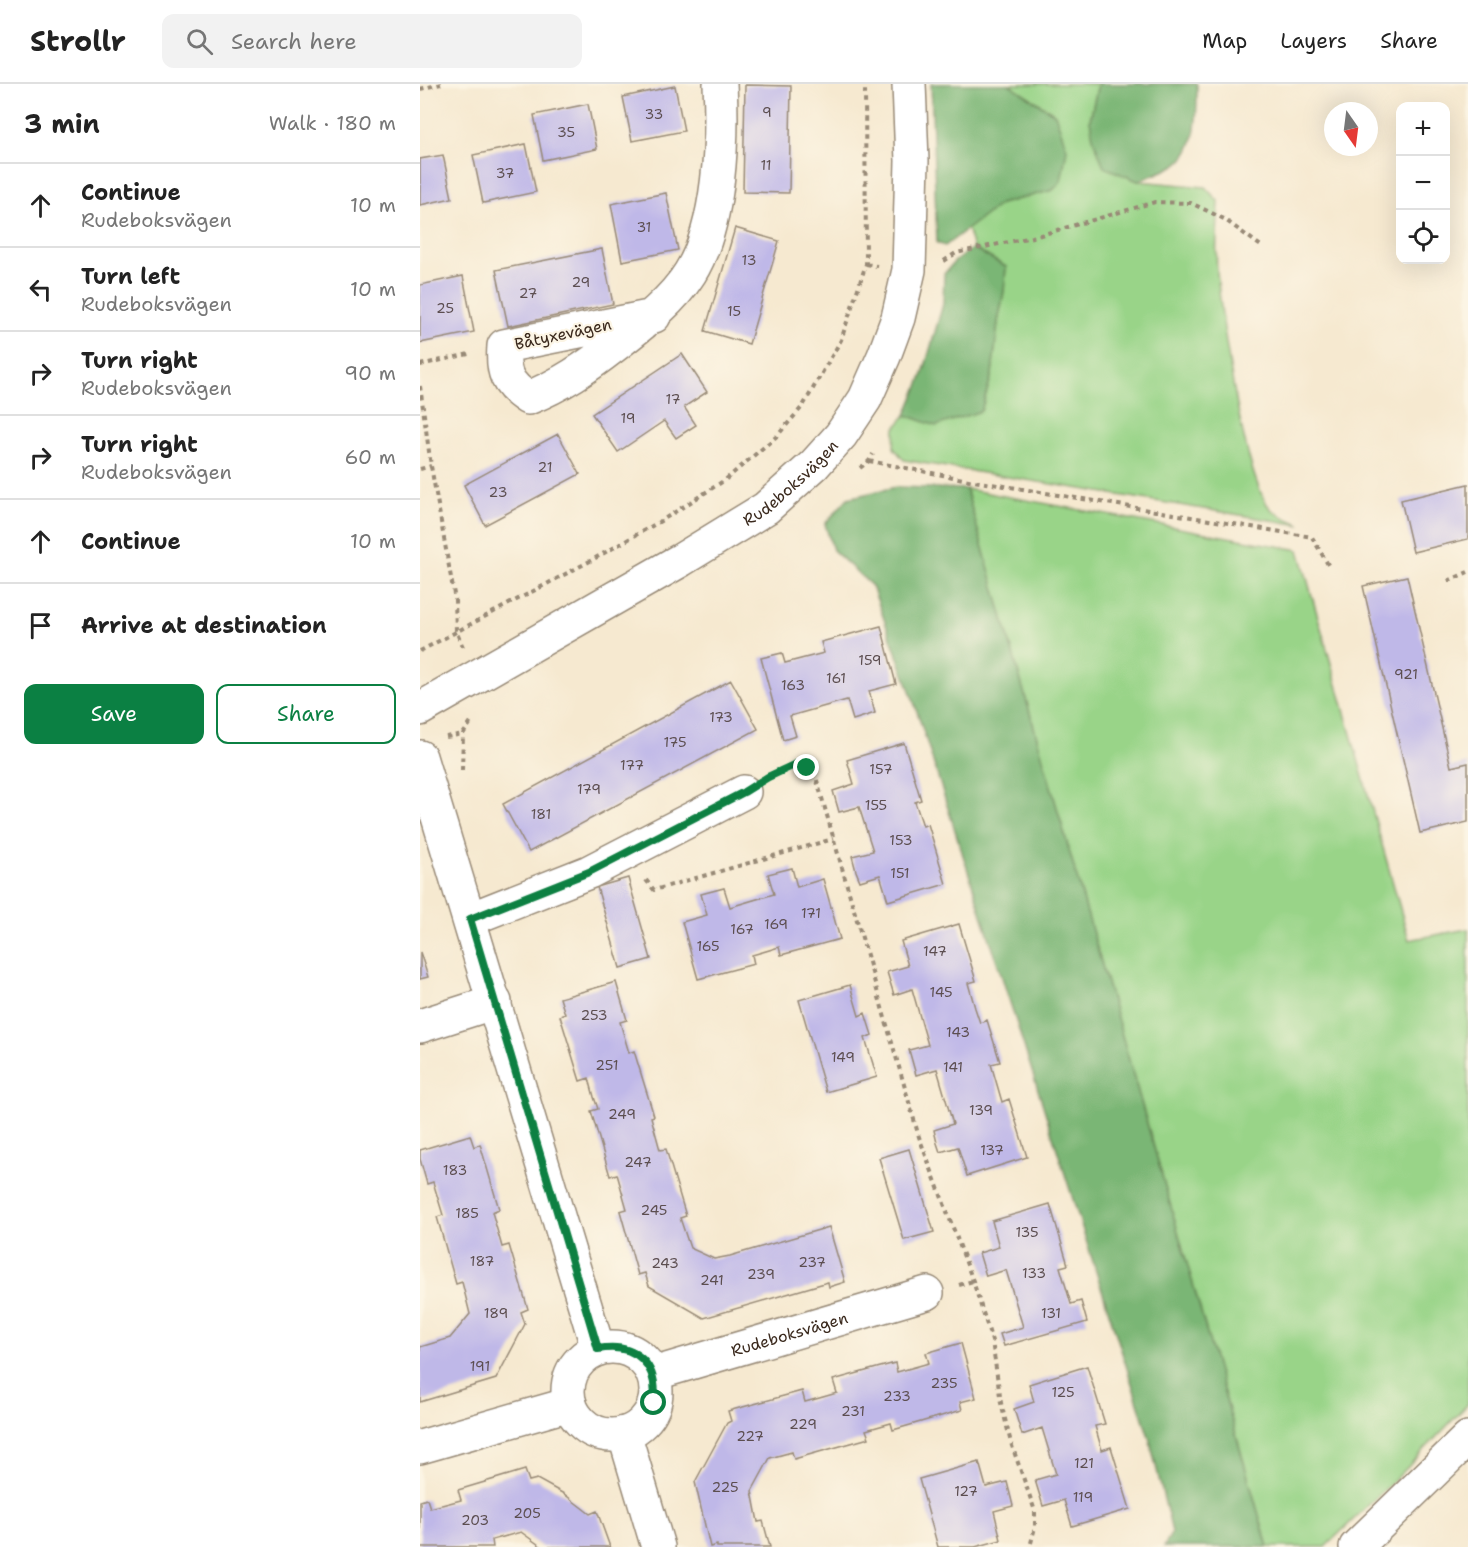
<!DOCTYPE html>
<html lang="en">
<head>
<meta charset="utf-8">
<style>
  :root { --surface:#fff; --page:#f2f2f2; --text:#222; --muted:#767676; --line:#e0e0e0; --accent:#0b8043 }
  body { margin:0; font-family:"Shantell Sans",sans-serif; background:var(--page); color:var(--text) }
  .controls { position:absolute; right:18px; top:18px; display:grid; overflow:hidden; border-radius:12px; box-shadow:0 6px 24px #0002 }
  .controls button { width:54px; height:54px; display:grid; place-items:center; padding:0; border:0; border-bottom:2px solid var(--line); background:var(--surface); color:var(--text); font:30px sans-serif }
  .compass { position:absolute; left:904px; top:18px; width:54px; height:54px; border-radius:50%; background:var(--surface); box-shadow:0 6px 24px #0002; rotate:166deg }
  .stop { position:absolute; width:18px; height:18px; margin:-14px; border:4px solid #0b8043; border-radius:50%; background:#fff }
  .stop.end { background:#0b8043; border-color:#fff; box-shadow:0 2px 6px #0008 }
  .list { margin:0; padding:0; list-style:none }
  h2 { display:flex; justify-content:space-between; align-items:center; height:78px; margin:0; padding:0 24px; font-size:26px }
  h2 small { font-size:20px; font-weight:400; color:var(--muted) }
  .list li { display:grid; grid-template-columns:39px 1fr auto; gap:18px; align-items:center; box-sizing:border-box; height:84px; padding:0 24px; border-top:2px solid var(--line) }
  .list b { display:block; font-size:22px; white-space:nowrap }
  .list p { margin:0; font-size:20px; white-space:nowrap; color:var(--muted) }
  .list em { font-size:20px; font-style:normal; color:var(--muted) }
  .actions { display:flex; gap:12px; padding:18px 24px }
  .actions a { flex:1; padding:14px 0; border:2px solid var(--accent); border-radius:12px; text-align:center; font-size:21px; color:var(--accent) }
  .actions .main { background:var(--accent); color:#fff }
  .icon { flex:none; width:33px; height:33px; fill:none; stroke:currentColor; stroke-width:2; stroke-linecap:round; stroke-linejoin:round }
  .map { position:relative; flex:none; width:1048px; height:1463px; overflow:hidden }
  header { display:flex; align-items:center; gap:36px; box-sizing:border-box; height:84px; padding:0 30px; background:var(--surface); border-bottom:2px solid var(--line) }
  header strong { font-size:28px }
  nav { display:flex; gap:33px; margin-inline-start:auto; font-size:21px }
  .search { width:420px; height:54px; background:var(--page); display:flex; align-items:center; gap:15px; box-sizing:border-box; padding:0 21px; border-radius:12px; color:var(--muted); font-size:22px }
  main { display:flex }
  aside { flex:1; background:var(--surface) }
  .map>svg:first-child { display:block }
  .green { fill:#99d488; stroke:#6a7f53; stroke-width:1.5 }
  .forest { fill:#7ab674; stroke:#5a7049; stroke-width:1.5 }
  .building { fill:#bfb8e8 }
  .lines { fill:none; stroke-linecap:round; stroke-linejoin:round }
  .minor-casing { stroke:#988a77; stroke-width:36 }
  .path { stroke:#988a77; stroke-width:4; stroke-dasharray:4.5 4.5; stroke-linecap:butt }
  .minor { stroke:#fff; stroke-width:33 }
  .route { stroke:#0b8043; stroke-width:8 }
  .labels { text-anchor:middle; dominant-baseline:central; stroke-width:4.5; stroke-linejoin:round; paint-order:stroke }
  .number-label { font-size:14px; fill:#5c4e50 }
  .street-label { font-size:16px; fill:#3b2a1e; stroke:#fcf5e5 }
</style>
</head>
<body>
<header>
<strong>Strollr</strong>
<div class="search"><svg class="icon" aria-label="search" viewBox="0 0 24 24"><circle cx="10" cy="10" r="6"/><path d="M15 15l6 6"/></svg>Search here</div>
<nav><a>Map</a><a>Layers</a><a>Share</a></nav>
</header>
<main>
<aside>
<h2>3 min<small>Walk · 180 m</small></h2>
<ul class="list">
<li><svg class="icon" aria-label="ahead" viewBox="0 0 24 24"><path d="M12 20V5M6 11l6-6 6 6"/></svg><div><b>Continue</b><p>Rudeboksvägen</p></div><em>10 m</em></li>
<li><svg class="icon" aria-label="left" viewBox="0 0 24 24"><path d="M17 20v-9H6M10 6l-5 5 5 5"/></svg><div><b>Turn left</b><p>Rudeboksvägen</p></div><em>10 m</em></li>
<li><svg class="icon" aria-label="right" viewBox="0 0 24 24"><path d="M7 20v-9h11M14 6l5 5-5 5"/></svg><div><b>Turn right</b><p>Rudeboksvägen</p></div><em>90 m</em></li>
<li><svg class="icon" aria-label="right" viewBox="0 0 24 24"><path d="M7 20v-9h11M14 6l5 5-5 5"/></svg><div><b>Turn right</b><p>Rudeboksvägen</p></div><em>60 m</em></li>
<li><svg class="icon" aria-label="ahead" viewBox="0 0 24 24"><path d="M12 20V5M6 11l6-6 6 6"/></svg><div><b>Continue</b></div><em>10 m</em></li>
<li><svg class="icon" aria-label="arrive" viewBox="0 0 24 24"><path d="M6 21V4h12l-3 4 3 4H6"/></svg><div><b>Arrive at destination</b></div></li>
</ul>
<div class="actions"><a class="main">Save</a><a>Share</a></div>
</aside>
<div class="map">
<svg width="1048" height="1463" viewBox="0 0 1048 1463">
  <rect width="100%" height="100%" fill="#fcf5e5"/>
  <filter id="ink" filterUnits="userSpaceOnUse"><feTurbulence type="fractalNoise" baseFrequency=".0167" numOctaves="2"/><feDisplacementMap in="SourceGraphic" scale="12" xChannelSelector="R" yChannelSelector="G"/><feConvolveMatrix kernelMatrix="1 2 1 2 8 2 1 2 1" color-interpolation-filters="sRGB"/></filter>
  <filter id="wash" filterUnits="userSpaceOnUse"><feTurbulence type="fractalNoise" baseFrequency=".008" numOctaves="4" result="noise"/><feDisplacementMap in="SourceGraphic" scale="24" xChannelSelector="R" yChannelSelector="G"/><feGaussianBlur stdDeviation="1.35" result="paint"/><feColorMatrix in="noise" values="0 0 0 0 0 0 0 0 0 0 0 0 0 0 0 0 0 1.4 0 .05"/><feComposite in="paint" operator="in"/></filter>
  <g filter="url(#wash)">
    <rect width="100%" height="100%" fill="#f6e9d0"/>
    <path class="green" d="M 589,0 L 678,0 L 670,36 L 684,83 L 718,97 L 785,103 L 799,118 C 798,140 795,164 797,186 C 800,228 825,403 852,426 C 859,432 872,436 881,441 L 484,376 L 474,364 L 475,344 L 486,331 L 516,341 L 561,327 L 572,290 L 578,238 L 584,207 L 586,183 L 553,164 L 547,144 L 580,120 L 633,106 L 635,30 Z
      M 546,405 L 879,466 L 989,856 L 1048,845 L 1048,1320 L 982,1389 L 905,1463 L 848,1463 Z"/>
    <path class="forest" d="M 511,0 L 589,0 L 635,30 L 647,65 L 641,97 L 633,106 L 580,120 L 525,162 L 517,159 Z
      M 678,0 L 777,0 C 777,24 779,64 757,80 C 746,87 730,92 718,97 L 684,83 L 673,54 L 670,36 Z
      M 553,164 L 586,183 L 584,207 L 578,238 L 572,290 L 561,327 L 516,342 L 486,331 L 503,290 L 523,220 L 524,190 L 534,178 Z
      M 476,403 L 546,405 L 848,1463 L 744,1463 L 752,1448 L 729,1353 L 493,615 L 452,502 L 413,466 L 405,440 L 428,414 Z"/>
    <g id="blocks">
      <path class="building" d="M 325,1 L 371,2 L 369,109 L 323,108 Z
        M 255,2 L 264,47 L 212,57 L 203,13 Z
        M 168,20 L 177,65 L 123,76 L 114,31 Z
        M 106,60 L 116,108 L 63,119 L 53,71 Z
        M 23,71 L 32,114 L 0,121 L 0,75 Z
        M 246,109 L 258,166 L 202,177 L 191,120 Z
        M 315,144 L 359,157 L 329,260 L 285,247 Z
        M 182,165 L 193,220 L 88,242 L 76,186 Z
        M 43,192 L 54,248 L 0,259 L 0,201 Z
        M 262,270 L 287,308 L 264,323 L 276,341 L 256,354 L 244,337 L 198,368 L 172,330 Z
        M 138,350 L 160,390 L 65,441 L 44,401 Z
        M 1048,400 L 1048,455 L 993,468 L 981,416 Z
        M 987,492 L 1031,683 L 1048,679 L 1048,738 L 1000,749 L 943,502 Z
        M 461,542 L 476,600 L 449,607 L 455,629 L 433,636 L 427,616 L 370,632 L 376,652 L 363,656 L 341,574 L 362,569 L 365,579 L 404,569 L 401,558 Z
        M 311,596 L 338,645 L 109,768 L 83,720 Z
        M 484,659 L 501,716 L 495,718 L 503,742 L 508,740 L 526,800 L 468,817 L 460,791 L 440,797 L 436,787 L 432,772 L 453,767 L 439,723 L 419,728 L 413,707 L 434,700 L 427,676 Z
        M 372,784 L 377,803 L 403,795 L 420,855 L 361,871 L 359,863 L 346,867 L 332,871 L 334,880 L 278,895 L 262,838 L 287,831 L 281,810 L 304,804 L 310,823 L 354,810 L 348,790 Z
        M 208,794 L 231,875 L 200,884 L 177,803 Z
        M 539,840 L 556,897 L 548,899 L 555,924 L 560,939 L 567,936 L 580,978 L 571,980 L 582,1018 L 589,1015 L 607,1073 L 547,1092 L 538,1063 L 520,1068 L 517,1059 L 514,1046 L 533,1040 L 517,985 L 496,991 L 489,966 L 508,961 L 492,905 L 474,911 L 467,888 L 488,882 L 481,857 Z
        M 0,868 L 8,893 L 0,895 Z
        M 196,898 L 207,936 L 200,938 L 209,969 L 214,967 L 234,1032 L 231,1033 L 240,1066 L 246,1065 L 266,1132 L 260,1134 L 270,1164 L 294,1175 L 310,1172 L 409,1143 L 425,1198 L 409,1203 L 408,1198 L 284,1234 L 229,1202 L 225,1189 L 218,1191 L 200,1127 L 207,1125 L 197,1090 L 190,1092 L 171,1027 L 178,1025 L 174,1013 L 169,994 L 160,997 L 140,932 L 145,930 L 140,914 Z
        M 430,901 L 439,932 L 445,929 L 452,951 L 445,954 L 457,993 L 406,1008 L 379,916 Z
        M 50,1051 L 54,1063 L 60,1060 L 79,1125 L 72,1128 L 82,1163 L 89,1161 L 108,1225 L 101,1228 L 105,1240 L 76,1295 L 0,1318 L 0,1263 L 30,1254 L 50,1230 L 42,1198 L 36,1200 L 17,1133 L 23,1131 L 13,1098 L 7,1100 L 0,1075 L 0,1066 Z
        M 489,1065 L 514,1148 L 484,1156 L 459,1074 Z
        M 630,1120 L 648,1181 L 640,1183 L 651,1220 L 661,1217 L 667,1238 L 584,1262 L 580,1250 L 603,1243 L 586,1186 L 566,1192 L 559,1169 L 579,1163 L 572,1137 Z
        M 541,1259 L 556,1314 L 540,1318 L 542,1326 L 473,1346 L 471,1339 L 446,1346 L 449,1354 L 374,1375 L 372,1368 L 350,1374 L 332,1407 L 338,1438 L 343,1437 L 350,1463 L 297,1463 L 297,1461 L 290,1463 L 275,1398 L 307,1339 L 311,1337 L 308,1327 L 382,1307 L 385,1318 L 403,1313 L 417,1309 L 413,1296 L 475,1279 L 477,1288 L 509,1279 L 506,1269 Z
        M 667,1282 L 685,1340 L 675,1342 L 679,1356 L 682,1366 L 691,1363 L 710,1425 L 652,1442 L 644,1416 L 623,1422 L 615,1396 L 636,1390 L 622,1344 L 602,1351 L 594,1325 L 614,1318 L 609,1300 Z
        M 559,1378 L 566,1403 L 587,1398 L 593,1422 L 574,1427 L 581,1456 L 555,1463 L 518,1463 L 499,1395 Z
        M 105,1386 L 109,1397 L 117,1395 L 144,1410 L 170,1430 L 177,1427 L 190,1463 L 122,1463 L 101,1448 L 72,1456 L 73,1463 L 0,1463 L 0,1417 L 7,1415 L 10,1424 L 41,1416 L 38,1406 Z"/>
    </g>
  </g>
  <g filter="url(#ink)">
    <use href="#blocks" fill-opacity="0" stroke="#988a77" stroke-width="1.5"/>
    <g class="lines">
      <g class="minor-casing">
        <g id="minor">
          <path d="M 234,232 L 84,262 C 82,288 86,300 108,314 C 141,301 167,283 194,262 C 221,241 252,218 270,189 C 300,141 303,55 300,0"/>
          <path id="s1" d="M 0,625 L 261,476 L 346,424 L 394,381 L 421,351 L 445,315 L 464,272 L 478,234 L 489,186 L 492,77 L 489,0"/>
          <path d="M 0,673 L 178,1265"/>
          <path d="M 50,835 L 169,788 L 324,708"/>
          <path d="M 0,942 L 75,918"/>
          <circle cx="192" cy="1307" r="44"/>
          <path id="s2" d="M 233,1290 L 507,1209"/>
          <path d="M 204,1349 L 238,1463"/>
          <path d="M 0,1363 L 150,1320"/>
          <path d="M 936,1463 L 1048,1354"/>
        </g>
      </g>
      <path class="path" d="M 0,5 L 21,0
        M 524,177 L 536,169 L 617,152 L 735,118 L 771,119 L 804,135 L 841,162
        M 446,180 L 457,182
        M 0,281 L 49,270
        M 0,302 L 11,382 L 35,516 L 36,547 L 43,563
        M 449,377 L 554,397 L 892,453 L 910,484
        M 440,384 L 449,377 L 453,370
        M 0,385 L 11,382
        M 1028,497 L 1048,488
        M 0,567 L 172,476 L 244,435 L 305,396 L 357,352 L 383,322 L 421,256 L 446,180 L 445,0
        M 26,653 L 43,650
        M 42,686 L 43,650 L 52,637
        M 352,691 L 376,680 L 387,684 L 396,693 L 499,1053 L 553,1197 L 572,1257 L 581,1319 L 591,1359 L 615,1427 L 615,1443 L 610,1463
        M 226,796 L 234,806 L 413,755
        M 539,1201 L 553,1197"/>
      <use href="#minor" class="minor"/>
    </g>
  </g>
  <g class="lines" filter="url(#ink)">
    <path class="route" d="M 234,1319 C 239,1281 216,1258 178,1265 L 50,835 L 169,788 L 324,708 L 348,693 L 376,680 L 387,684"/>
  </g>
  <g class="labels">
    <g class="number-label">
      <text x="347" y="28">9</text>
      <text x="234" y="30">33</text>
      <text x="146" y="48">35</text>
      <text x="346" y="81">11</text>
      <text x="85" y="89">37</text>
      <text x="224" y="143">31</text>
      <text x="329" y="176">13</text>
      <text x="161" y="198">29</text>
      <text x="108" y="209">27</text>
      <text x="25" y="224">25</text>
      <text x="314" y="227">15</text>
      <text x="253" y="315">17</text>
      <text x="208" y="334">19</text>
      <text x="125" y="383">21</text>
      <text x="78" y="408">23</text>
      <text x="450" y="576">159</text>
      <text x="986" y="590">921</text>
      <text x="416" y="594">161</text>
      <text x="373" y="601">163</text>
      <text x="301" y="633">173</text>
      <text x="255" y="658">175</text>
      <text x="212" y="681">177</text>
      <text x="461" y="685">157</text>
      <text x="169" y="705">179</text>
      <text x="456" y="721">155</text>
      <text x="121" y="730">181</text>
      <text x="481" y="756">153</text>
      <text x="480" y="789">151</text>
      <text x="391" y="829">171</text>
      <text x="356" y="840">169</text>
      <text x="322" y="845">167</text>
      <text x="288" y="862">165</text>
      <text x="515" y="867">147</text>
      <text x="521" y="908">145</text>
      <text x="174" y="931">253</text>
      <text x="538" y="948">143</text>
      <text x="423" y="973">149</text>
      <text x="187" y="981">251</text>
      <text x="533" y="983">141</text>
      <text x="561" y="1026">139</text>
      <text x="202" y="1030">249</text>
      <text x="572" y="1066">137</text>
      <text x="218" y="1078">247</text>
      <text x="35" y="1086">183</text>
      <text x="234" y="1126">245</text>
      <text x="47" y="1129">185</text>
      <text x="607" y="1148">135</text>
      <text x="62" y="1177">187</text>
      <text x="392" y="1178">237</text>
      <text x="245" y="1179">243</text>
      <text x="614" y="1189">133</text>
      <text x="341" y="1190">239</text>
      <text x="292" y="1196">241</text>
      <text x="76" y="1229">189</text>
      <text x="631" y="1229">131</text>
      <text x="60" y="1282">191</text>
      <text x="524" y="1299">235</text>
      <text x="643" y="1308">125</text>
      <text x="477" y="1312">233</text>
      <text x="433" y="1327">231</text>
      <text x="383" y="1340">229</text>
      <text x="330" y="1352">227</text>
      <text x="664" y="1379">121</text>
      <text x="305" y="1403">225</text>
      <text x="546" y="1407">127</text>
      <text x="663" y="1413">119</text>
      <text x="107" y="1429">205</text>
      <text x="55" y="1436">203</text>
    </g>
    <g class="street-label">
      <text transform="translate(143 250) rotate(-12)">Båtyxevägen</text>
      <text stroke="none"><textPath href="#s1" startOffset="435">Rudeboksvägen</textPath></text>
      <text stroke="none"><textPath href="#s2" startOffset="142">Rudeboksvägen</textPath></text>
    </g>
  </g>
</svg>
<div class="controls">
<button>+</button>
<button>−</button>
<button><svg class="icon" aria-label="locate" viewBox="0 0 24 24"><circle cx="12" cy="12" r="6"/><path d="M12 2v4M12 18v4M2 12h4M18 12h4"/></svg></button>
</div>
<svg class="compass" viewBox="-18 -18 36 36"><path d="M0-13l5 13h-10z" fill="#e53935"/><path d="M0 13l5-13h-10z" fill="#767676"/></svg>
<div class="stop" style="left:234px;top:1319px"></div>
<div class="stop end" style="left:387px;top:684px"></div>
</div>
</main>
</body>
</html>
